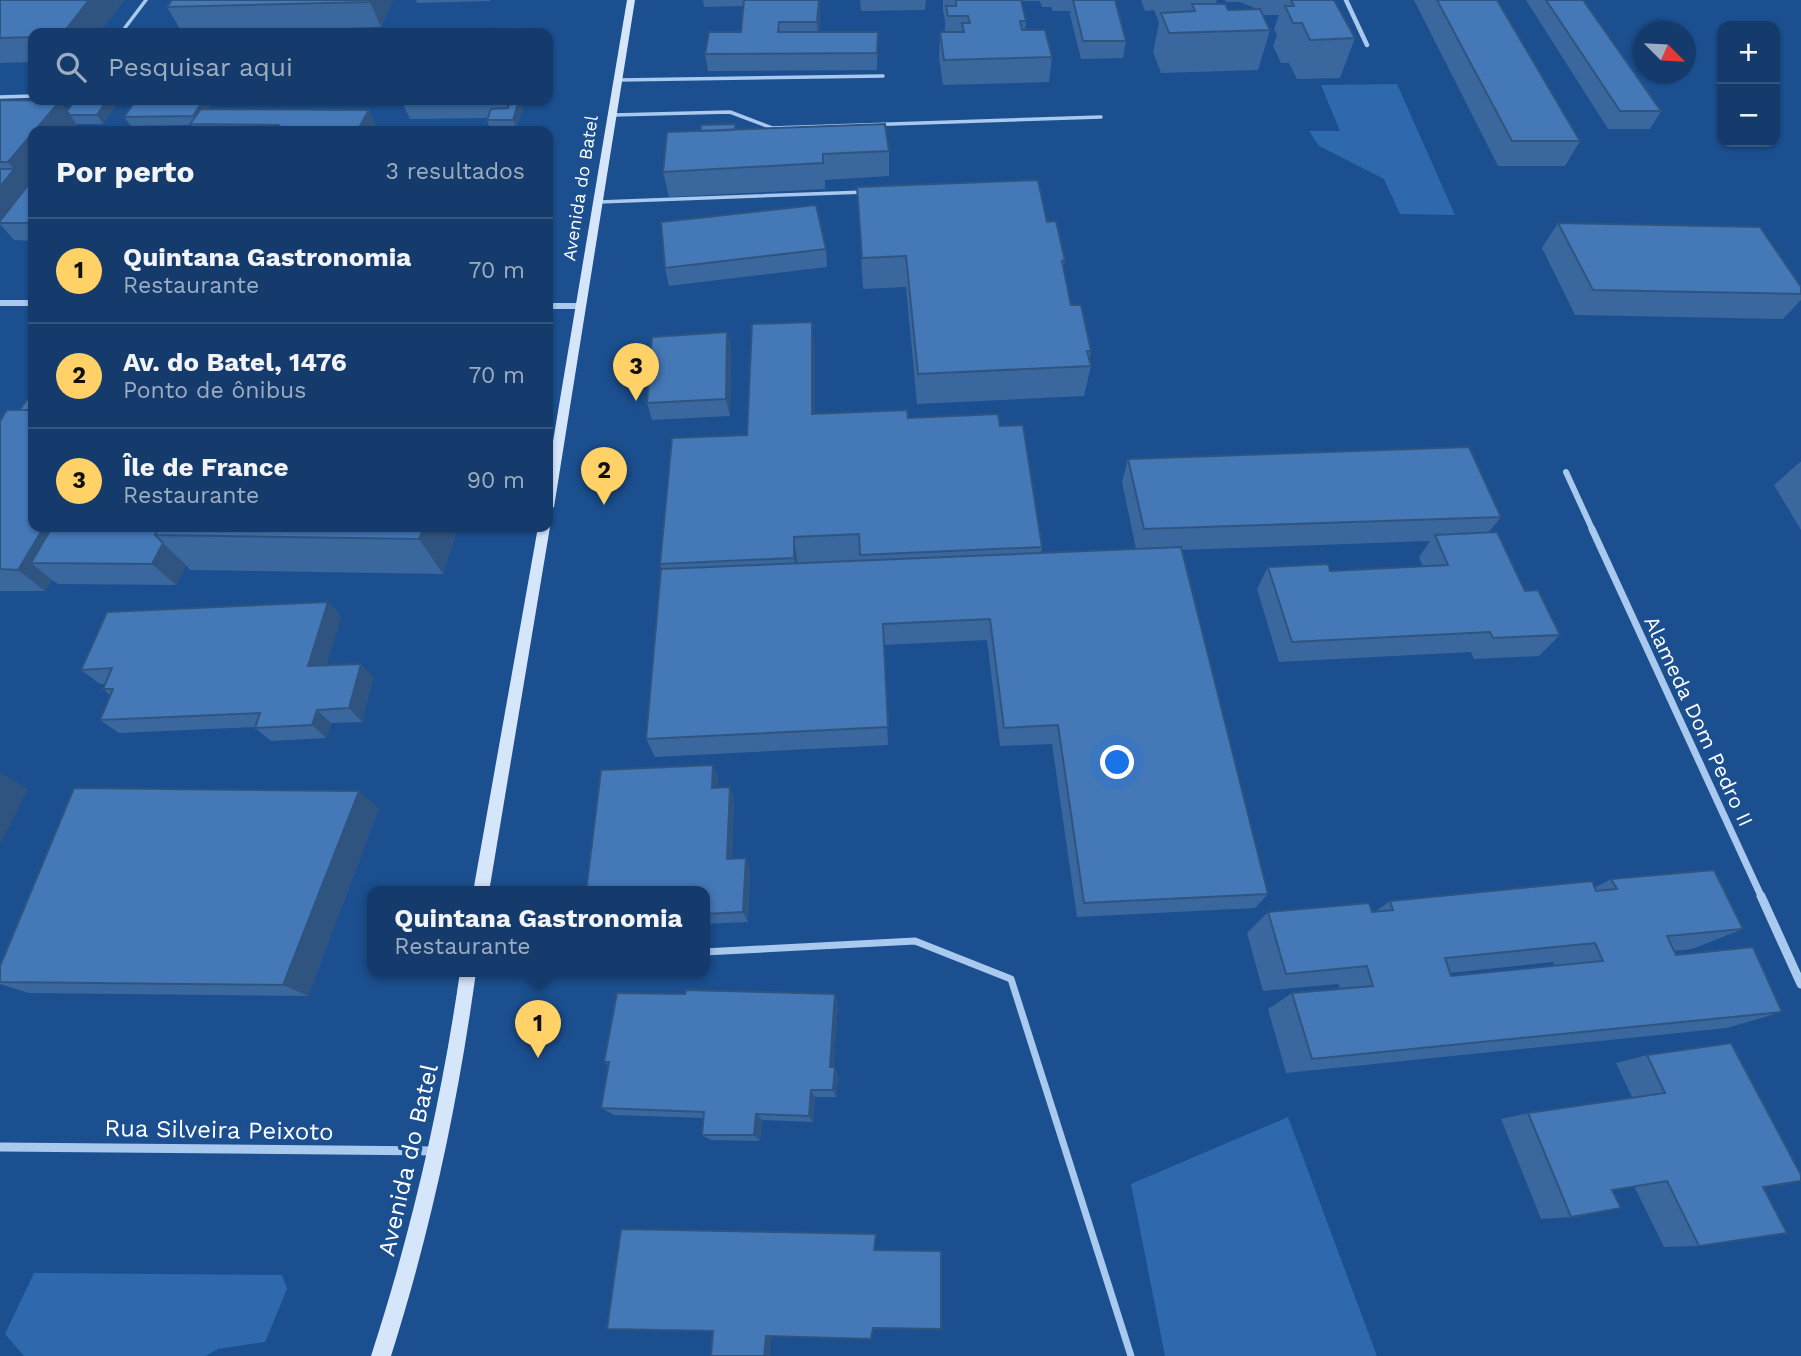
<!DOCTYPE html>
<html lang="pt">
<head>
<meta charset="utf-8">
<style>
  :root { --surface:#143b6b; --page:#1d4271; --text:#f1f3f6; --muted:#9dadc1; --line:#33557e; --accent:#ffd166 }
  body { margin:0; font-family:"Work Sans",sans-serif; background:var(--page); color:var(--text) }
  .controls { position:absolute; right:21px; top:21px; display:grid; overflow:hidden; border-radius:14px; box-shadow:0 2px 5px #0004 }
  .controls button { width:63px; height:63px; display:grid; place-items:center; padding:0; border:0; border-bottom:2px solid var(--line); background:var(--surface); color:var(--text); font:35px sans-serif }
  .compass { position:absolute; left:1633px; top:21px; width:63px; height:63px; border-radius:50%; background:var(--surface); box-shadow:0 2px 5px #0004; rotate:114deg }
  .you { position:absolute; left:1118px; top:763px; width:24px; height:24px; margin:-18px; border:5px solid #fff; border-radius:50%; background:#1a73e8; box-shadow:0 0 0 10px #1a73e833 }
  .badge { display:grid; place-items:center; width:46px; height:46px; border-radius:50%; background:var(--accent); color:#111; font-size:23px; font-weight:700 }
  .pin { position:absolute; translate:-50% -58px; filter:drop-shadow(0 2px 4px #0008) }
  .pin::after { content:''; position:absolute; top:37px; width:24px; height:21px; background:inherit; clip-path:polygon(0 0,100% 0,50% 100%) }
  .popup { position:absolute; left:367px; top:886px; width:343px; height:91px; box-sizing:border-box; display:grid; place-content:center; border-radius:14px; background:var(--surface); filter:drop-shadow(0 2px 5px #0005); font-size:23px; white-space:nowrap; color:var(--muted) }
  .popup b { font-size:26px; color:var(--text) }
  .popup::after { content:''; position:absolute; left:50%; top:100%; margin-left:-14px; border:14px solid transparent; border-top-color:var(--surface) }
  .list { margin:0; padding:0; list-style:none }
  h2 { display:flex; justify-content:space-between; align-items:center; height:91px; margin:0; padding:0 28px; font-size:30px }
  h2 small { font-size:23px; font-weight:400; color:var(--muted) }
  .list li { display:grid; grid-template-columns:46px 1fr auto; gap:21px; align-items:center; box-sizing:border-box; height:105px; padding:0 28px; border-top:2px solid var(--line) }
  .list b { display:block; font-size:26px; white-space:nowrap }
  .list p { margin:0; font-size:23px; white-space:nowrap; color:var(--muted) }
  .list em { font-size:23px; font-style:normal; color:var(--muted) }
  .icon { flex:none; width:38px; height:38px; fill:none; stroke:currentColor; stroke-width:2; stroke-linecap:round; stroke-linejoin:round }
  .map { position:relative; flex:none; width:1801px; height:1356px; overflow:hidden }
  .search { position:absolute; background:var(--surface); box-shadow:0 2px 5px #0004; left:28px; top:28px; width:525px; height:77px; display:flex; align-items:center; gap:18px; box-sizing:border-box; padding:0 24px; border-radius:14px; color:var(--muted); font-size:26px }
  .panel { position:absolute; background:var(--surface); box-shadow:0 2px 5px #0004; left:28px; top:126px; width:525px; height:406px; border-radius:14px }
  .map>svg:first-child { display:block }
  .green { fill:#2e69ad }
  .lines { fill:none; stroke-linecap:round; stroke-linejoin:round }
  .lane-far1 { stroke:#a9c9ee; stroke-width:3.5 }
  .lane { stroke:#a9c9ee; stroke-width:7 }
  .street-far3 { stroke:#a9c9ee; stroke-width:4.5 }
  .street-far2 { stroke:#a9c9ee; stroke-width:6 }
  .street-far1 { stroke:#a9c9ee; stroke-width:7 }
  .street { stroke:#a9c9ee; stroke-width:9 }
  .secondary { fill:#d6e6fa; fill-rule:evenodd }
  .wall { fill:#3a679d; fill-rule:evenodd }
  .shaded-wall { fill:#305480 }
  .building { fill:#4478b7; stroke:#305480; stroke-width:2; fill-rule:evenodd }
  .labels { text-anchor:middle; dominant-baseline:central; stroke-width:7; stroke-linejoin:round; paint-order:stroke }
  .far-street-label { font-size:18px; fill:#fff; stroke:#1b4f8f }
  .street-label { font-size:21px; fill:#fff; stroke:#1b4f8f }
  .near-street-label { font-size:24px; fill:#fff; stroke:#1b4f8f }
</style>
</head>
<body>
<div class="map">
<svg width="1801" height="1356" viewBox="0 0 1801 1356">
  <rect width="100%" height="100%" fill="#1b4f8f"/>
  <path class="green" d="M 1397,84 L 1455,215 L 1400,214 L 1384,179 L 1319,146 L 1309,131 L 1340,131 L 1321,85 Z
    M 1288,1117 L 1377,1356 L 1165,1356 L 1131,1184 Z
    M 34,1273 L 282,1275 L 287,1289 L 265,1342 L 218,1349 L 206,1356 L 24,1356 L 5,1334 Z"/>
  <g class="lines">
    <path class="lane-far1" d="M 121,33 L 146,0
      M 619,80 L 883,76
      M 0,97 L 33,96
      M 613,115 L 730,112 L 772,128 L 1101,117
      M 599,202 L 865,192"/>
    <path class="lane" d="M 704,952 L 915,941 L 1011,979 L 1131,1356"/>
    <path class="street-far3" d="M 1346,0 L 1367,45"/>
    <path class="street-far2" d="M 0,303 L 33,303
      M 548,306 L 582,306
      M 1566,472 L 1593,531"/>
    <path class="street-far1" d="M 1592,529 L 1762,898"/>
    <path class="street" d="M 1761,896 L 1801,984
      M 0,1147 L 437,1151"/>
    <path class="secondary" d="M 627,0 L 635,0 L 554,507 L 548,512 L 548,471 Z
      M 548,523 L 550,527 L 489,892 L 473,892 L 538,527 L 548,527 Z
      M 460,972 L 476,972 C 458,1103 431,1230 391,1356 L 371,1356 C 412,1230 441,1103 460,972 Z"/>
  </g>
  <path class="wall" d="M 0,0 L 124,0 L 99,33 L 33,33 L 33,62 L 0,63 Z
    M 172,0 L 393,0 L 381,27 L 182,32 L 167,7 Z
    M 416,0 L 490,0 L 490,1 L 417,3 Z
    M 703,0 L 819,0 L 820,16 L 819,32 L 878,32 L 877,70 L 708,71 L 705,54 L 741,32 L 743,6 L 704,7 Z
    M 860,0 L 926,0 L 925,10 L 861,11 Z
    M 943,0 L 1021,0 L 1026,21 L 1025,30 L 1052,57 L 1049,82 L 943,85 L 939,58 L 940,32 L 945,32 L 945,21 L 943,11 Z
    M 1022,0 L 1115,0 L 1126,41 L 1123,58 L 1081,59 L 1070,15 L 1071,6 L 1070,11 L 1053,11 L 1051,7 L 1042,7 L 1040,1 L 1023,1 Z
    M 1141,0 L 1217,0 L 1216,4 L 1228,10 L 1257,9 L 1240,2 L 1226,2 L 1225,0 L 1334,0 L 1355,38 L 1340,78 L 1297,79 L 1289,63 L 1281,63 L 1273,46 L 1277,35 L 1274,29 L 1279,15 L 1263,15 L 1270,30 L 1258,70 L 1161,73 L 1153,52 L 1159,23 L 1154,10 L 1145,11 Z
    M 1414,0 L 1497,0 L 1580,141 L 1565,166 L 1498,166 Z
    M 1526,0 L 1583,0 L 1661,111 L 1650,129 L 1608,129 Z
    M 0,100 L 60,101 L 67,111 L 120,100 L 103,124 L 76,124 L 78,126 L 33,131 L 33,241 L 14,240 L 0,224 Z
    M 236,100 L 268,100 L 265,105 L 239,105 Z
    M 401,100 L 525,100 L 516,129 L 490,130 L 487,120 L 487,118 L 410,119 Z
    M 208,109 L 369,110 L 377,128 L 376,131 L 195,131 L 191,125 L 131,126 L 124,117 Z
    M 736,130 L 889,151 L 889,176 L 825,180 L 825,189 L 669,197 L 663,172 L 701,131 Z
    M 857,187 L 1047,222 L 1065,260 L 1063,269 L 1071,305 L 1091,351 L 1089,361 L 1091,366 L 1084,396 L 917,404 L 906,287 L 863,289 Z
    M 1558,223 L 1801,287 L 1801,300 L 1783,319 L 1575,315 L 1542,248 Z
    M 826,249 L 827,267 L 669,286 L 665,268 Z
    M 727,332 L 731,349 L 730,416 L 652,420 L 647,403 Z
    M 815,352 L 815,414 L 908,418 L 1000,426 L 1042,547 L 1041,553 L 1136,549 L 1122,482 L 1128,459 L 1501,517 L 1489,532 L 1525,591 L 1560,635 L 1539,656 L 1474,659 L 1471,652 L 1279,662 L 1257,589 L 1268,567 L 1330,571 L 1423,567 L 1419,557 L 1430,541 L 1181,550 L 1268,894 L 1255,908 L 1077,917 L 1052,744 L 1000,746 L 987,640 L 884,645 L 888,745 L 655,757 L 646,739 L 661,569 L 660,564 L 747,435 Z
    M 20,410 L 33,527 L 458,527 L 443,574 L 190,570 L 186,565 L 176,585 L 58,584 L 52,580 L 45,591 L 0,591 L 0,421 Z
    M 1800,462 L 1801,462 L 1801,530 L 1774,485 Z
    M 328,602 L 341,617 L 326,665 L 373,677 L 362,722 L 331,723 L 326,738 L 271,741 L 255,728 L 256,727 L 119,733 L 100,720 L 110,695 L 103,689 L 105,684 L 100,684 L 81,670 Z
    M 713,765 L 718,778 L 717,788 L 730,787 L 734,799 L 732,859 L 750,869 L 748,922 L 704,924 L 704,892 Z
    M 379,808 L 308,996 L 29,993 L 0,984 L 0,966 Z
    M 1611,879 L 1743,929 L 1692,949 L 1674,951 L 1676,955 L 1782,1012 L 1727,1028 L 1286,1073 L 1268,1009 L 1292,993 L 1340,988 L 1338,984 L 1263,991 L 1247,933 L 1268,912 L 1375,912 L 1390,901 L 1594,888 ZM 1553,962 L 1555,966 L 1451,976 L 1450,973 Z
    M 685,994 L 835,994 L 838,1005 L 833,1067 L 838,1075 L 836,1097 L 815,1097 L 813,1122 L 762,1120 L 760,1141 L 711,1140 L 702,1135 L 704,1118 L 614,1115 L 601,1108 L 609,1066 L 604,1062 Z
    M 1647,1055 L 1763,1187 L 1699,1246 L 1664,1247 L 1634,1186 L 1612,1190 L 1571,1217 L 1541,1219 L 1501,1119 L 1528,1113 L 1632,1097 L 1616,1063 Z"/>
  <path class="shaded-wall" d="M 89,0 L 124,0 L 99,33 L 63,33 Z
    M 371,0 L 393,0 L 381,27 L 370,2 Z
    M 819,0 L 820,16 L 818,40 L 817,22 Z
    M 107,100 L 120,100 L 103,124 L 97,115 Z
    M 203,100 L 214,100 L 199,125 L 193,116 Z
    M 262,100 L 268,100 L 265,105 Z
    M 505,100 L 516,100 L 511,117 Z
    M 519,100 L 525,100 L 516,129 L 513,120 Z
    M 60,101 L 78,126 L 74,131 L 34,131 Z
    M 369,110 L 377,128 L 376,131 L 357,131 Z
    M 33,132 L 33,181 L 28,187 L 8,162 Z
    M 14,169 L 28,187 L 0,224 L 0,187 Z
    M 812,322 L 815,352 L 815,444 L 812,414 Z
    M 727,332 L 731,349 L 730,416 L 726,399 Z
    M 44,527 L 83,527 L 31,563 L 52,580 L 45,591 L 18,570 Z
    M 424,527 L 458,527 L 443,574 L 419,539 Z
    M 794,537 L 798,564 L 798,585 L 794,558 Z
    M 163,543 L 186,565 L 176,585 L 152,564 Z
    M 328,602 L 341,617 L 322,679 L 308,666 Z
    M 361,664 L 373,677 L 362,722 L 349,708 Z
    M 317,710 L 331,723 L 326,738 L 312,725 Z
    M 713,765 L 718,778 L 716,800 L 712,788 Z
    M 0,773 L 28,789 L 0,844 Z
    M 730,787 L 734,799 L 732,870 L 727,859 Z
    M 359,791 L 379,808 L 308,996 L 283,985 Z
    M 746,858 L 750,869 L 748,922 L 743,912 Z
    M 835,994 L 838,1005 L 833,1076 L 830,1067 Z
    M 835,1067 L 838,1075 L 836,1097 L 833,1090 Z
    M 811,1090 L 815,1097 L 813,1122 L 809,1116 Z
    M 756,1114 L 762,1120 L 760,1141 L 754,1135 Z
    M 772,1333 L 770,1356 L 764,1356 L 766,1336 Z"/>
  <path class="building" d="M 0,0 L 89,0 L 63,33 L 33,33 L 33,37 L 0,38 Z
    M 172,0 L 371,0 L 370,2 L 167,7 Z
    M 744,0 L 819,0 L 817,22 L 779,22 L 778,32 L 878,32 L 877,53 L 705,54 L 709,32 L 741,32 Z
    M 956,0 L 1021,0 L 1026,21 L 1020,21 L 1022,30 L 1045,30 L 1052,57 L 944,60 L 940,32 L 964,32 L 962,23 L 970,23 L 968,16 L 948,16 L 946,6 L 956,6 Z
    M 1073,0 L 1115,0 L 1126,41 L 1083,41 Z
    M 1291,0 L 1334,0 L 1355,38 L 1310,40 L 1302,23 L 1293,23 L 1285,6 L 1294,6 Z
    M 1437,0 L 1497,0 L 1580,141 L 1512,141 Z
    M 1546,0 L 1583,0 L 1661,111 L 1620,111 Z
    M 1192,4 L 1225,4 L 1228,10 L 1260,9 L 1270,30 L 1169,33 L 1161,13 L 1195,11 Z
    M 523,28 L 522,33 L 425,33 L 426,30 Z
    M 0,100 L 60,101 L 8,162 L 0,162 Z
    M 75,100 L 107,100 L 97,115 L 70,115 L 67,111 Z
    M 136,100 L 203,100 L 193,116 L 124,117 Z
    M 511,100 L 519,100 L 513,120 L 487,120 L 491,109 L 508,108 Z
    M 201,109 L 369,110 L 357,131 L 275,131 L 279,125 L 190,124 Z
    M 735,124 L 735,130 L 701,131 L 701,125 Z
    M 885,124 L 889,151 L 823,154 L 823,163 L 663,172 L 667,132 Z
    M 0,169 L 14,169 L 0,187 Z
    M 33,179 L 33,223 L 0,223 L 0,221 Z
    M 1038,180 L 1047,222 L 1056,221 L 1065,260 L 1062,261 L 1071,305 L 1081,305 L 1091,351 L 1087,351 L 1091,366 L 918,374 L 906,256 L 862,258 L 857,187 Z
    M 816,205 L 826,249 L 665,268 L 661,222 Z
    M 1558,223 L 1760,227 L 1801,287 L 1801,294 L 1593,290 Z
    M 812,322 L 812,414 L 907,410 L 908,418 L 998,414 L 1000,426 L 1023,425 L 1042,547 L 860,555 L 859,534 L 794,537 L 794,558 L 660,564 L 672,438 L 747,435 L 752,324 Z
    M 727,332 L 726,399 L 647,403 L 652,337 Z
    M 33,390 L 33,410 L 20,410 Z
    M 7,410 L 33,410 L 33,527 L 44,527 L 18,570 L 0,569 L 0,421 Z
    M 1469,447 L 1501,517 L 1144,529 L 1128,459 Z
    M 52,527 L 159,527 L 155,535 L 163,543 L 152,564 L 31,563 Z
    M 159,527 L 424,527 L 419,539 L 155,535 Z
    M 1497,532 L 1525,591 L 1538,590 L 1560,635 L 1493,638 L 1490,632 L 1292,642 L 1268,567 L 1328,564 L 1330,571 L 1448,565 L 1435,535 Z
    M 1181,547 L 1268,894 L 1084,903 L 1058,725 L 1004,728 L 990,619 L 883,624 L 888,727 L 646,739 L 661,569 Z
    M 328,602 L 308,666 L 361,664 L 349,708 L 317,710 L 312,725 L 255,728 L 260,713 L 100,720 L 113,689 L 103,689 L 112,668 L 81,670 L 107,612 Z
    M 713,765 L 712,788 L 730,787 L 727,859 L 746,858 L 743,912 L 704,914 L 704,892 L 586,892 L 601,770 Z
    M 74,788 L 359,791 L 283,985 L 0,982 L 0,966 Z
    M 1714,870 L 1743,929 L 1667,936 L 1676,955 L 1753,947 L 1782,1012 L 1312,1059 L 1292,993 L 1373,986 L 1367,966 L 1286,974 L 1268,912 L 1369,903 L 1372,912 L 1393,910 L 1390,901 L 1592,881 L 1596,891 L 1617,889 L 1611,879 ZM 1595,943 L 1603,961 L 1451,976 L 1445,958 Z
    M 686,990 L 835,994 L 830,1067 L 835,1067 L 833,1090 L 811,1090 L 809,1116 L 756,1114 L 754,1135 L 702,1135 L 704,1112 L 601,1108 L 609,1062 L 604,1062 L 617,993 L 685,994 Z
    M 1731,1043 L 1801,1175 L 1801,1181 L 1763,1187 L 1787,1233 L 1699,1246 L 1667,1181 L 1612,1190 L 1621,1208 L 1571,1217 L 1528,1113 L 1665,1093 L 1647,1055 Z
    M 621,1229 L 876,1234 L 874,1250 L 941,1251 L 941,1329 L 873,1328 L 871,1339 L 766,1336 L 764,1356 L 711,1356 L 713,1331 L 607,1329 Z"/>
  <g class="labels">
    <g class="far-street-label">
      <text transform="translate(580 188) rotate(-81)">Avenida do Batel</text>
    </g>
    <g class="street-label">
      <text transform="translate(1699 721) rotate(65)">Alameda Dom Pedro II</text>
    </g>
    <g class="near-street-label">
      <text transform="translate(219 1130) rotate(1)">Rua Silveira Peixoto</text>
      <text transform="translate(408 1160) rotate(-77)">Avenida do Batel</text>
    </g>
  </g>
</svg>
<div class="controls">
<button>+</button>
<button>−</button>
</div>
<svg class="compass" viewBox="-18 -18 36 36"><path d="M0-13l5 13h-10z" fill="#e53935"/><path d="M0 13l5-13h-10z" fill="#9dadc1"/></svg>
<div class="you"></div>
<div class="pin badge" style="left:538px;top:1058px">1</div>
<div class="popup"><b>Quintana Gastronomia</b>Restaurante</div>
<div class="pin badge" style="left:604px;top:505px">2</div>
<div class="pin badge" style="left:636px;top:401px">3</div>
<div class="search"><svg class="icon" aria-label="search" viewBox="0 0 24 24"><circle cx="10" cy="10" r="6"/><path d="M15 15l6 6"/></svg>Pesquisar aqui</div>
<section class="panel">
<h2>Por perto<small>3 resultados</small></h2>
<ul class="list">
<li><span class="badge">1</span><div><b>Quintana Gastronomia</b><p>Restaurante</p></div><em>70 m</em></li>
<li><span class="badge">2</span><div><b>Av. do Batel, 1476</b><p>Ponto de ônibus</p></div><em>70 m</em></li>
<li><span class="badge">3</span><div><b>Île de France</b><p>Restaurante</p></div><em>90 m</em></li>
</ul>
</section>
</div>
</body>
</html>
